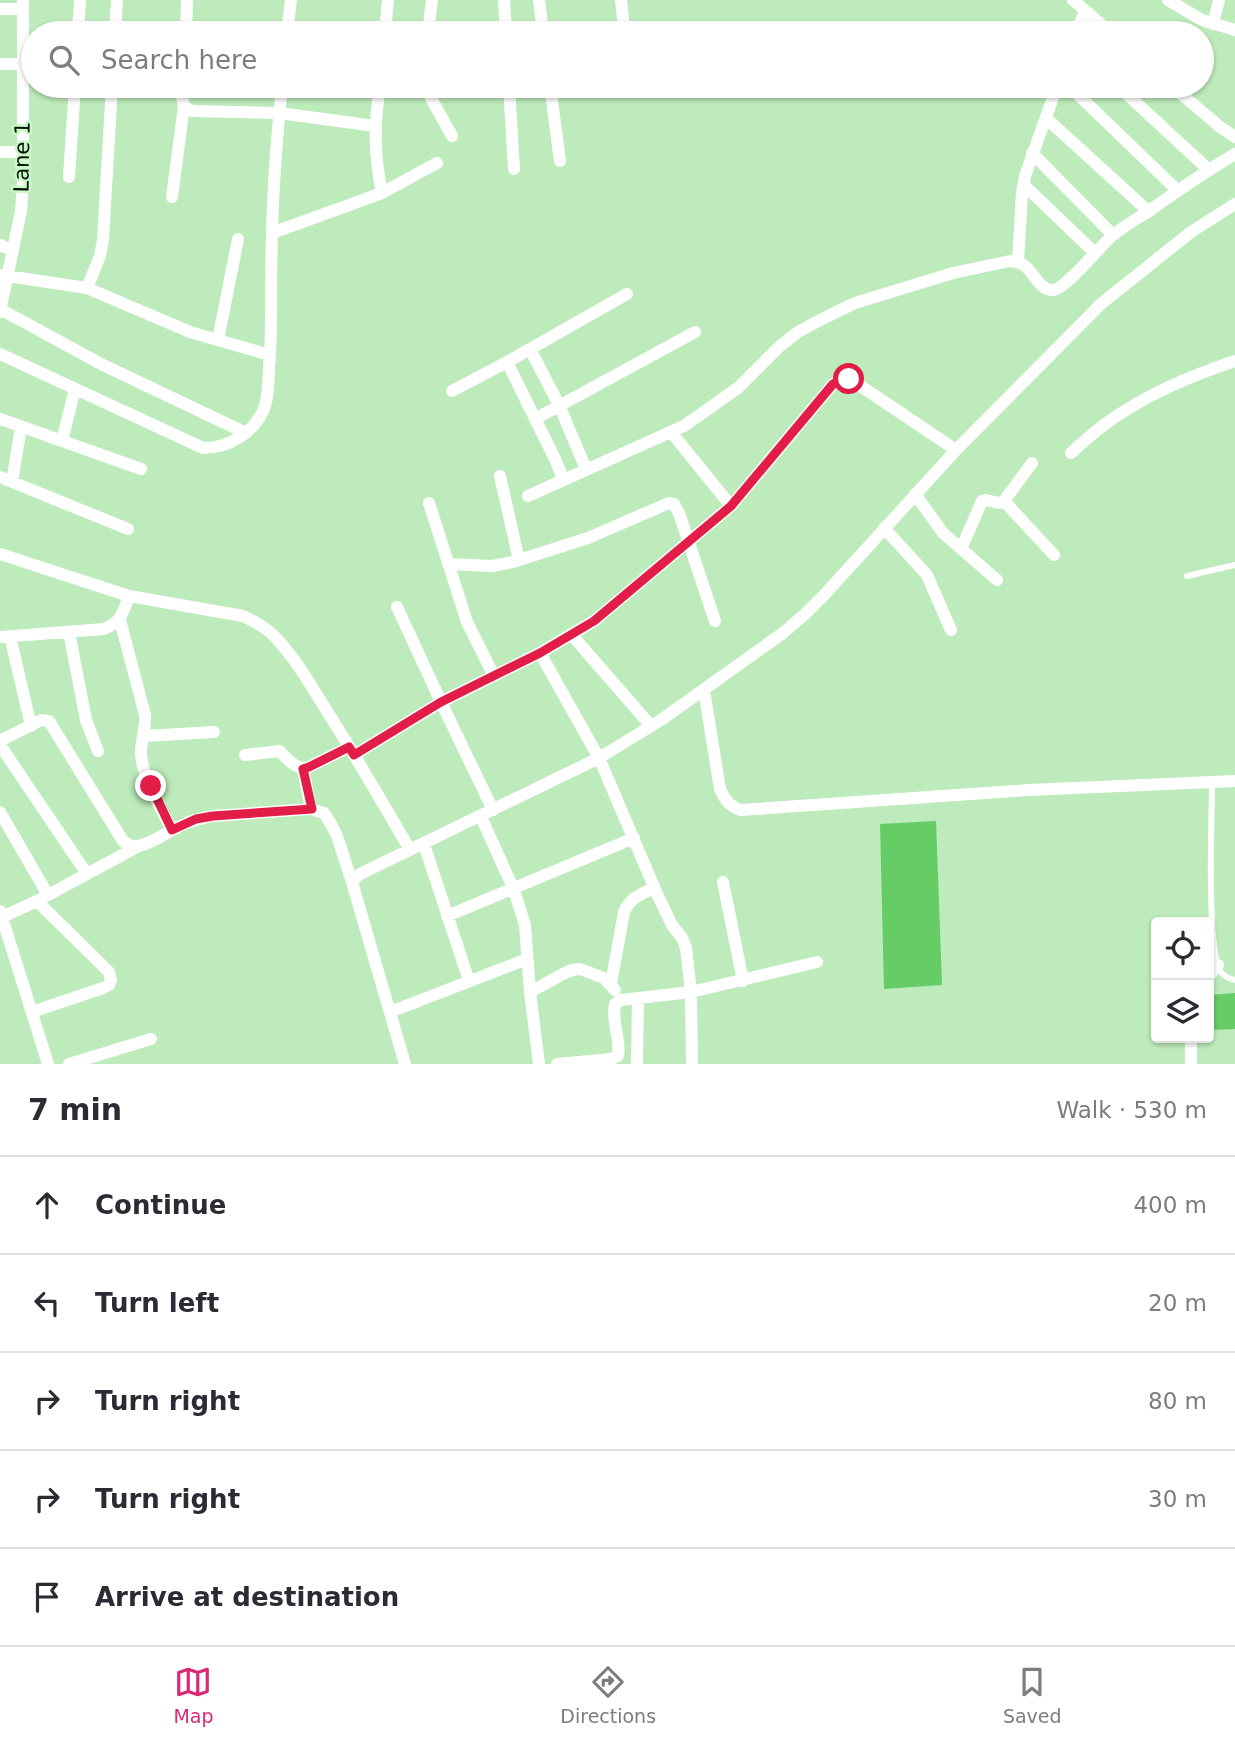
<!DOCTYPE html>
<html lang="en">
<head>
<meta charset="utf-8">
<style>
  :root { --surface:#fff; --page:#f7f7f7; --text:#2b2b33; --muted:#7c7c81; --line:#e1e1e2; --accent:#db2777 }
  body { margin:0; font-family:"DejaVu Sans",sans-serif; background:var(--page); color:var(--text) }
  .controls { position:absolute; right:21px; bottom:21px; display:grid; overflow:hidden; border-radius:7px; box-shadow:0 2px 5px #0004 }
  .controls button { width:63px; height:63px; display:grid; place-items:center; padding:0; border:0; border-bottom:2px solid var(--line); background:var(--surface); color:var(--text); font:35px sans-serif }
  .stop { position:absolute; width:21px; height:21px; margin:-16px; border:5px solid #e11d48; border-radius:50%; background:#fff }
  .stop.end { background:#e11d48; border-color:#fff; box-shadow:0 2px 7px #0008 }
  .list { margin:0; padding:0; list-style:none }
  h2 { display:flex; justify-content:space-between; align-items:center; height:91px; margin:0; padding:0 28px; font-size:30px }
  h2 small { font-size:23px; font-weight:400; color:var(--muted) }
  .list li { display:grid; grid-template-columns:46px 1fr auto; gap:21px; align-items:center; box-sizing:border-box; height:98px; padding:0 28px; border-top:2px solid var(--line) }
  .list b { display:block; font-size:26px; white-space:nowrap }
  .list em { font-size:23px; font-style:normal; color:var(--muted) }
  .icon { flex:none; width:38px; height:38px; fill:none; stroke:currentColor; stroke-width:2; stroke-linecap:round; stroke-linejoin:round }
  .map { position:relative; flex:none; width:1235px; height:1064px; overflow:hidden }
  .search { position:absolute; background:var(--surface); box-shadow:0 2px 5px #0004; left:21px; right:21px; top:21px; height:77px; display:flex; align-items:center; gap:18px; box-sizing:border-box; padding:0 24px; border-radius:38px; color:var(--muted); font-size:26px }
  .sheet { height:581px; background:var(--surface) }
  nav { display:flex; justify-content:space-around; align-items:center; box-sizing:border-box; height:98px; border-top:2px solid var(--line); background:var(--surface); font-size:19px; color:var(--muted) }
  nav a { display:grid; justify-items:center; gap:4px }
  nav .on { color:var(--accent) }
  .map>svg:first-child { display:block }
  .building { fill:#65cc66 }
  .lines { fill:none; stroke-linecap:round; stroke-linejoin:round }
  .service { stroke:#fff; stroke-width:6 }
  .minor { stroke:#fff; stroke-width:12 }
  .route { stroke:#e11d48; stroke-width:9 }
  .labels { text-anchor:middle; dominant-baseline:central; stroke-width:5; stroke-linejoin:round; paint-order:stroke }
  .street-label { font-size:21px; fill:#021002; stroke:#caf8c8 }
</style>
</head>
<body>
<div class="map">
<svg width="1235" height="1064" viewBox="0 0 1235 1064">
  <rect width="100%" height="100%" fill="#bdebbb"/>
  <path class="building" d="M 936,821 L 942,985 L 884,989 L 880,824 Z
    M 1235,993 L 1235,1029 L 1209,1030 L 1209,995 Z"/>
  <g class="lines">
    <path class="service" d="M 1187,576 L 1235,565
      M 1212,782 C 1212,814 1206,952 1221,972 C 1225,977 1230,979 1235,980"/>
    <path class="minor" d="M 504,0 L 506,33
      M 539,0 L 543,33
      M 621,0 L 624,28
      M 1073,0 L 1111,33
      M 1168,0 L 1202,20 L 1235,30
      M 0,9 L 23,9
      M 1213,24 L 1219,0
      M 78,33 L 80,0
      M 115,33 L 117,0
      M 186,33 L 187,0
      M 287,33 L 291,0
      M 385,33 L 388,0
      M 428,33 L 432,0
      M 1076,33 L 1085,11
      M 0,64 L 23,64
      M 183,86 L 182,97 L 184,106 L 192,111 L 279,113 L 375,126
      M 380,86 C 374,124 374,155 382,193
      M 426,86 L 432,100 L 452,136
      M 509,86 L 514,169
      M 550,86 L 560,161
      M 1069,86 L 1177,190
      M 1118,86 L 1209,170
      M 1172,86 L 1220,127 L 1235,137
      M 1046,118 L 1148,211
      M 0,152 L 23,152
      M 1032,153 L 1113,235
      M 69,177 L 75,86
      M 1024,185 L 1095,253
      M 172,197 L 184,106
      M 272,233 L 382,193 L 437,163
      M 0,245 L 13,251
      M 1018,262 L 1022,193 L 1025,176 L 1057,86
      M 0,275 L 87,288 L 190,332 L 270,355
      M 87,288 L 100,256 L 103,240 L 112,86
      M 0,309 L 101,364 L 246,433
      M 0,312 L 21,211 L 23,183 L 23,0
      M 218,340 L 238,239
      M 530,349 L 559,405 L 586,469
      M 0,354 L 203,448 C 228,448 252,434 263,411 C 269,398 268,382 269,369 C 273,324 270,280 272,235 C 273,185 277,135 282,86
      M 507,362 L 555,459 L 563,479
      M 452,391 L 507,362 L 627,294
      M 0,419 L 141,469
      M 535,419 L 695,332
      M 671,432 L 731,506
      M 62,441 L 75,389
      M 1071,453 C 1083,442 1095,431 1108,422 C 1147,394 1191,376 1235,361
      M 500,476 L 519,560
      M 0,477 L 128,529
      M 12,482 L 21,427
      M 915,494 L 943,533 L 997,580
      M 528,496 L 684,426 L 739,387 L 780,346 L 798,332 L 824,318 L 855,303 L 953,273 L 1010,261 C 1015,262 1021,262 1025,266 C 1033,272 1040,291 1053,290 C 1066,289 1100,246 1113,235 C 1124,226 1137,219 1149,211 C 1177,191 1205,172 1235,154
      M 1004,501 L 1054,555
      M 429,503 L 467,622 L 494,676
      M 884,528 L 927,575 L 951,630
      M 961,549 L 982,501 L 986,500 L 999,503 L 1004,501 L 1032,463
      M 0,554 L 129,596 L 243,616 C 255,622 266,627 275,637 C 297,660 313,689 330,716 C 358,760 384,805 410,850
      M 448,564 L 492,566 L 513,562 L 588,538 L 669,503 L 674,504 L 679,513 L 715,621
      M 397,607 L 441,702 L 540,653 L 594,621 L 731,506 L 833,384 L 841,380 L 849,378 L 862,387 L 956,450
      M 120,620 L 145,715 C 146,729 141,740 141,753 C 142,778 161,808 172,830
      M 69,632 L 86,720 L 98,751
      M 571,634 L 651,726
      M 10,636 L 31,726
      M 0,637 L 104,629 C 122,622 123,612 129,596
      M 540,653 L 599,758 L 658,896 L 672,925 L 682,938 L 686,948 L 691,992 L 692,1064
      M 704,690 L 720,789 C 725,800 729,806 741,810 L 1029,790 L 1235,781
      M 144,736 L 214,732
      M 0,741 L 41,720 L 49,721 L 123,841 C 128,845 132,847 138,846 C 152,844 167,832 180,826 C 190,821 201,818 213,816 L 311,809 L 324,813 L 331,824 L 337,836 L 352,882
      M 0,745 L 87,874
      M 245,755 L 279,751 C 289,759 295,771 309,767 L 349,747
      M 354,755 L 441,702 L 493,810
      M 303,769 L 311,809
      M 0,812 L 48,895
      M 481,817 L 514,890 L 525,925 L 530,992 L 539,1064
      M 424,844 L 469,981
      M 723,882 L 743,981
      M 0,911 L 48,1064
      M 447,916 L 634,838
      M 2,917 L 37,901 L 137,847
      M 1209,976 L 1218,965
      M 611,984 L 624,912 C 630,898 641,894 654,888
      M 530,992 L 563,974 L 572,970 L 580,969 L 604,978 L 615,990
      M 32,1012 L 103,988 L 109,985 L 111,980 L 109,972 L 37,901
      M 390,1012 L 527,959
      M 69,1064 L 151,1039
      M 405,1064 L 352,882 L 360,874 L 599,758 L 661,720 L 783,633 L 805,614 L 826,593 L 956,450 L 1102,303 L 1191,232 L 1235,204
      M 557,1064 L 611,1059 L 618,1056 C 621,1039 611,1021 615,1004 L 621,1000 L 691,992 L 817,962
      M 637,1064 L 638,998
      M 1191,1064 L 1191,1038"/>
  </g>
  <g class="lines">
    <path class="route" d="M 151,786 L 172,830 L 196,819 L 213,816 L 312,809 L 303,769 L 309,767 L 349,747 L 354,755 L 441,702 L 540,653 L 594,621 L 731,506 L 833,384 L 841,380 L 849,379"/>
  </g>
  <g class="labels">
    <g class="street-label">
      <text transform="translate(22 157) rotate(-89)">Lane 1</text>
    </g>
  </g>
</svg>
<div class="controls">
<button><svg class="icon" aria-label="locate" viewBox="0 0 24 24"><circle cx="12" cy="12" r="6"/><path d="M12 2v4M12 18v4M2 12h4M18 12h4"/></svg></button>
<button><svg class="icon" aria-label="layers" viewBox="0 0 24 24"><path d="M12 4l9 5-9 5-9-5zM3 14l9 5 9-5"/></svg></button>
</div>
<div class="stop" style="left:849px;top:379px"></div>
<div class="stop end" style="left:151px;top:786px"></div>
<div class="search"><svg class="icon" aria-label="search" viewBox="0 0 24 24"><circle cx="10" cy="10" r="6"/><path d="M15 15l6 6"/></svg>Search here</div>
</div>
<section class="sheet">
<h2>7 min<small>Walk · 530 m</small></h2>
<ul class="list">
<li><svg class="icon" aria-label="ahead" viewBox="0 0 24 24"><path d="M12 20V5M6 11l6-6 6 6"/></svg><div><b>Continue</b></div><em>400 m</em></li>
<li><svg class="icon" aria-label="left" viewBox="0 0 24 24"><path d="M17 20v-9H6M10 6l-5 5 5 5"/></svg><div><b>Turn left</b></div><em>20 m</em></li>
<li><svg class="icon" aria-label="right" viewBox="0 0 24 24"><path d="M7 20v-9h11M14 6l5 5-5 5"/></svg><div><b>Turn right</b></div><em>80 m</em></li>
<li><svg class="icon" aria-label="right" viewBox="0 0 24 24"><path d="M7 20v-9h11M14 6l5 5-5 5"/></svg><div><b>Turn right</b></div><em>30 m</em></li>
<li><svg class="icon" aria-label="arrive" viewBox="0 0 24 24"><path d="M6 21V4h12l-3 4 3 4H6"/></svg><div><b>Arrive at destination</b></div></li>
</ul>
</section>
<nav>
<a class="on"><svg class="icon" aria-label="map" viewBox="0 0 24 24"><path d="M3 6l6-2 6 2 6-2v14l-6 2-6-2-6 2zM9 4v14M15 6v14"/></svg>Map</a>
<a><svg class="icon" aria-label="directions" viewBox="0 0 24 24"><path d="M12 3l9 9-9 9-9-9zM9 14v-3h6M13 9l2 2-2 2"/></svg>Directions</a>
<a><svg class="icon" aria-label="saved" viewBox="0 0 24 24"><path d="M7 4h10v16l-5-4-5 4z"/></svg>Saved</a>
</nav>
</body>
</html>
